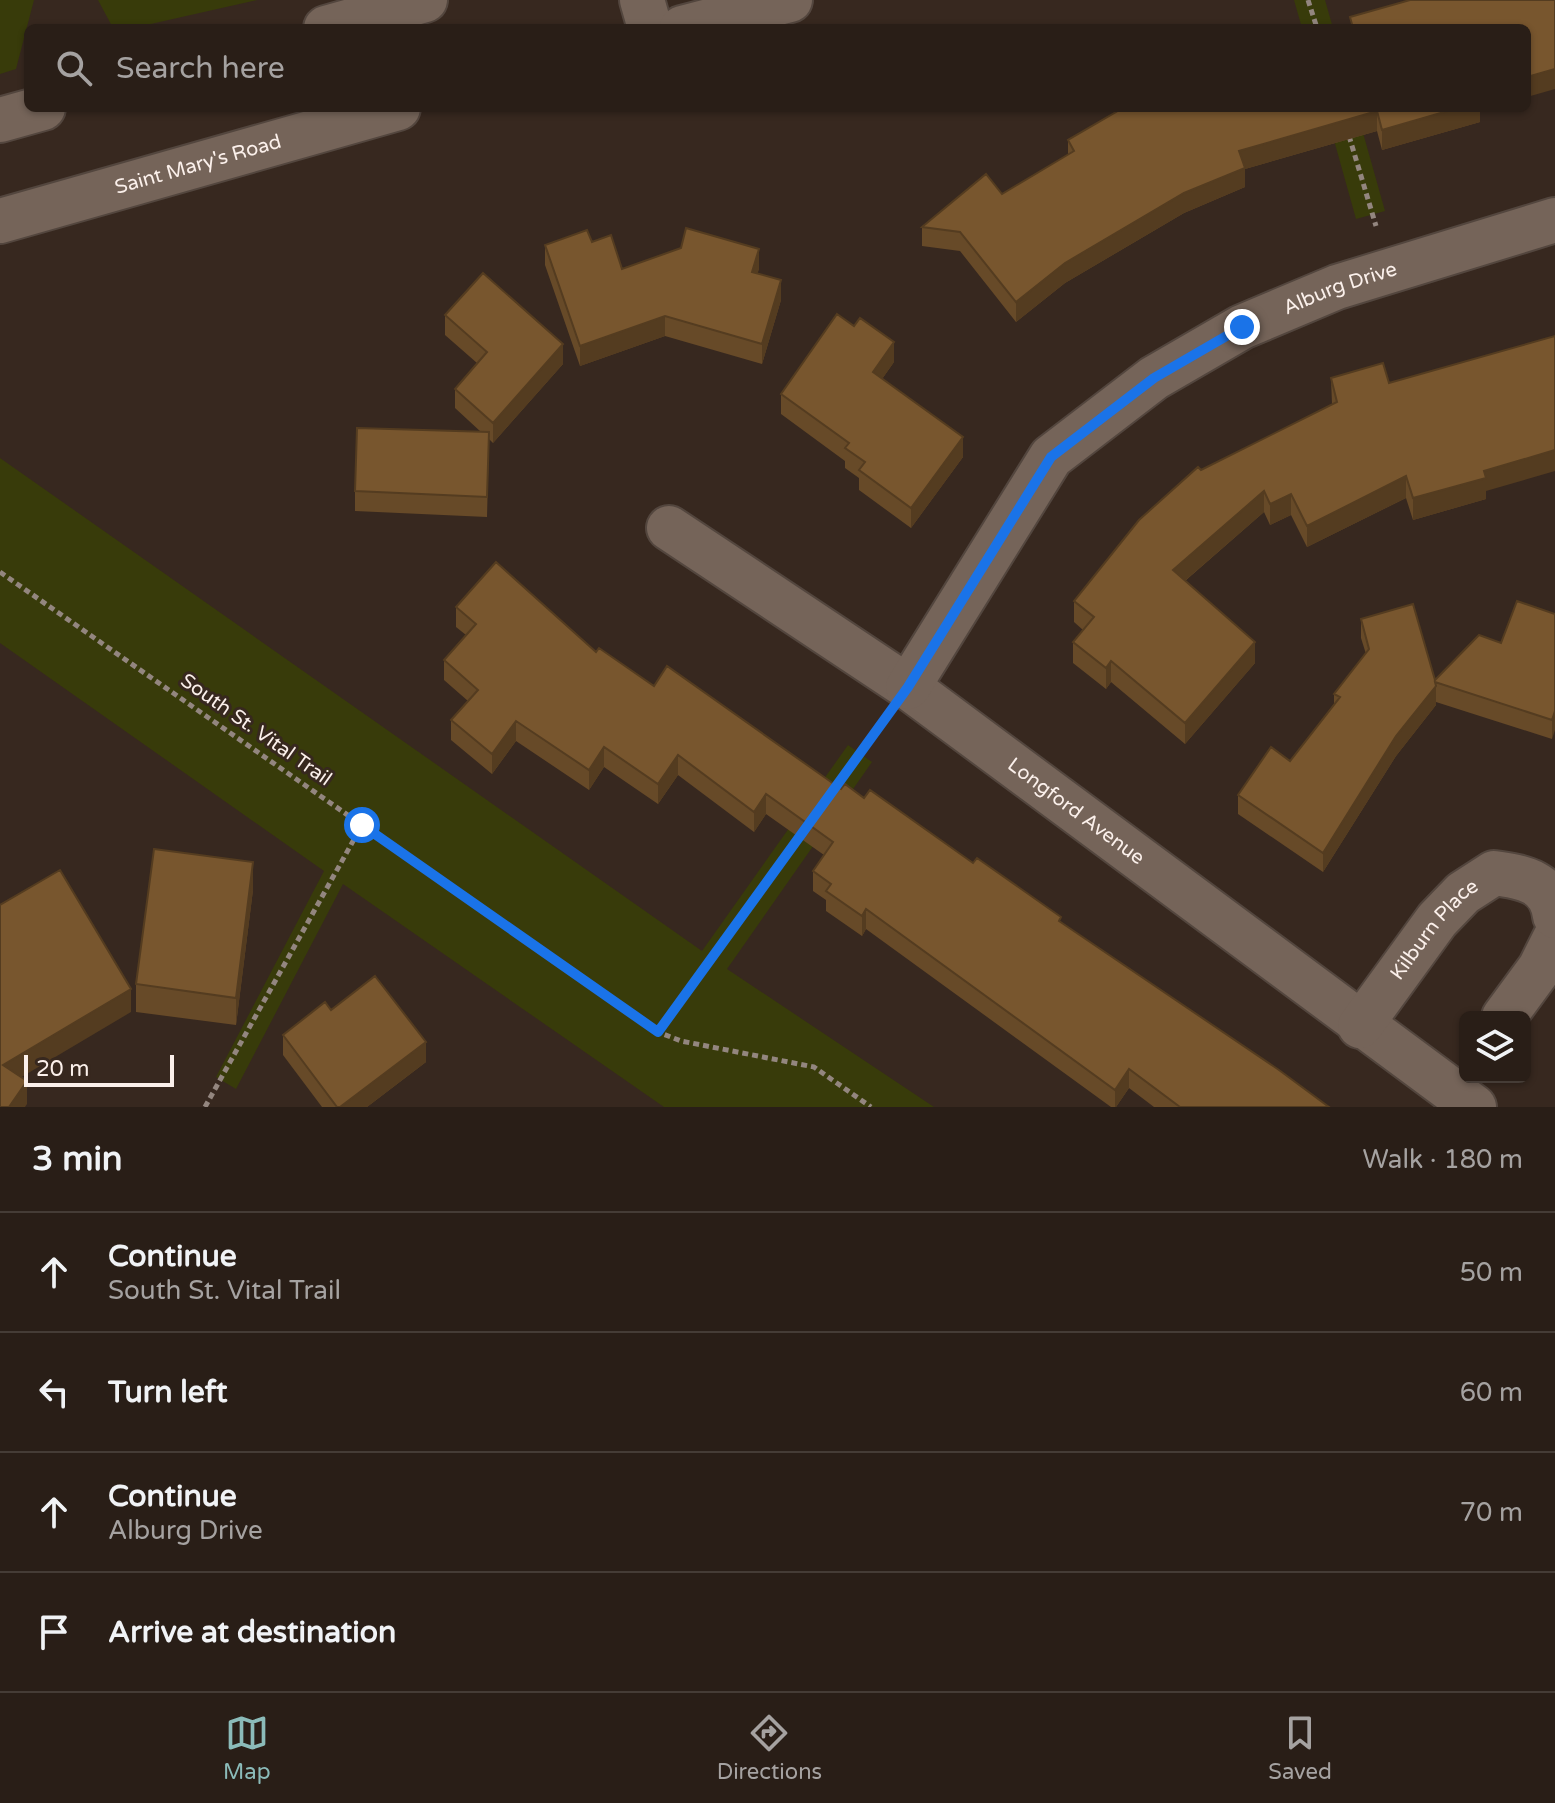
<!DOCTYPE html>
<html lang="en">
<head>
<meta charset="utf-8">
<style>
  :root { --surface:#291e17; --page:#312720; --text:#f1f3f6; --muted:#a5a2a1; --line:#453c36; --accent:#8bbbb9 }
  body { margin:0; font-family:"Varela Round",sans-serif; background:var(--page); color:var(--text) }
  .controls { position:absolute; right:24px; bottom:24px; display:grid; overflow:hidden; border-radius:12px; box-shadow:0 2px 6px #0004 }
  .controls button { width:72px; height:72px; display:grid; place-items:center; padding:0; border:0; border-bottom:2px solid var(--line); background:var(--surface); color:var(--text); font:40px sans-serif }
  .scale { position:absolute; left:24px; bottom:20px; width:150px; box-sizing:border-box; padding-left:8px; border:4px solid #fbf0eb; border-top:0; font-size:22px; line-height:28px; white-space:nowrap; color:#fbf0eb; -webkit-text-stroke:6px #37281f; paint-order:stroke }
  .stop { position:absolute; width:24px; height:24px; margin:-18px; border:6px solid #1a73e8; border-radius:50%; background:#fff }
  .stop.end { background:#1a73e8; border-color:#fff; box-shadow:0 2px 8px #0008 }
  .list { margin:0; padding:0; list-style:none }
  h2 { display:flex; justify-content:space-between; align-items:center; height:104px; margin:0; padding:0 32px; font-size:34px }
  h2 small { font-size:26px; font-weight:400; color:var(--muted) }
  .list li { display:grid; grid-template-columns:52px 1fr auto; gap:24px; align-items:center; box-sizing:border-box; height:120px; padding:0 32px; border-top:2px solid var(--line) }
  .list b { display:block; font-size:30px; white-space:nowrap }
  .list p { margin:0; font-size:26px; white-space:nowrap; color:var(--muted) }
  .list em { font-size:26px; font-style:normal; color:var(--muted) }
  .icon { flex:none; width:44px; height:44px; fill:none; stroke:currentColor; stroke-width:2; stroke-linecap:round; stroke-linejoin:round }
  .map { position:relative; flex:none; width:1555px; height:1107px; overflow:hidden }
  .search { position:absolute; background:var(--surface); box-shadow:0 2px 6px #0004; left:24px; right:24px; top:24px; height:88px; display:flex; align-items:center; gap:20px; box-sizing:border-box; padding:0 28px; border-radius:12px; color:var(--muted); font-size:30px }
  .sheet { height:584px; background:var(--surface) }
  nav { display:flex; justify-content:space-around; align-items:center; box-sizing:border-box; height:112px; border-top:2px solid var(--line); background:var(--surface); font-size:22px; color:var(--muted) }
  nav a { display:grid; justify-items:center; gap:4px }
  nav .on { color:var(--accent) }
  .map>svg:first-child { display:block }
  .green { fill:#383b0a }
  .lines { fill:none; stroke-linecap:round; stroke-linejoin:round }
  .street-casing { stroke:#53463e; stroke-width:48 }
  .secondary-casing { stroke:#53463e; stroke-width:48 }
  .path { stroke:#93867f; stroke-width:5; stroke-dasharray:6 4; stroke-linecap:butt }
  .street { stroke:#756459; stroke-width:44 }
  .secondary { stroke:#756459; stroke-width:44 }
  .wall { fill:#674a28 }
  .shaded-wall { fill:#543c20 }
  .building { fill:#78562e; stroke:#543c20; stroke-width:2 }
  .route { stroke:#1a73e8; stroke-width:10 }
  .labels { text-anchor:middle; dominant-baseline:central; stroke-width:6; stroke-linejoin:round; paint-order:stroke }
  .street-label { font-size:20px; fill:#fbf0eb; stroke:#37281f }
</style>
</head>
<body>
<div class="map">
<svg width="1555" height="1107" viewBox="0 0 1555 1107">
  <rect width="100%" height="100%" fill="#37281f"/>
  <path class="green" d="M 0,0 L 34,0 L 16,69 L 0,74 Z
    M 98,0 L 257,0 L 133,28 L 113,28 Z
    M 1294,0 L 1325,0 L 1333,28 L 1302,28 Z
    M 1325,108 L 1356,108 L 1385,211 L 1356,219 Z
    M 0,458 L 702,951 L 848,745 L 872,762 L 727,969 L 934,1107 L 664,1107 L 343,884 L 236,1089 L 216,1077 L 324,871 L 0,643 Z"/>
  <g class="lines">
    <g class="street-casing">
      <g id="street">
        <path d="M 642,0 L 650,28"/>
        <path id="s1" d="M 669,528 L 908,687 L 1474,1107"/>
        <path id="s2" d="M 908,687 L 1051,457 L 1154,378 L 1242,327 L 1337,287 L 1555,220"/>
        <path d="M 1504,1017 L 1540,968 L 1555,938"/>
        <path id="s3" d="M 1360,1026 L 1437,920 L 1463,893 L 1494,873 C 1524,877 1551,882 1555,916"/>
      </g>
    </g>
    <g class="secondary-casing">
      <g id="secondary">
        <path d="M 326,28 L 425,0"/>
        <path d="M 682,28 L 790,0"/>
        <path d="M 0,120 L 43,108"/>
        <path id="s4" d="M 0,221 L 398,108"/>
      </g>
    </g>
    <path class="path" d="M 1308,0 L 1317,28
      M 1349,136 L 1376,226
      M 0,572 L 658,1032 L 681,1041 L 814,1067 L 871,1107
      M 833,790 L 879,727
      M 658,1032 L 802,834
      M 205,1107 L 362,825"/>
    <use href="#street" class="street"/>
    <use href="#secondary" class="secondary"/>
  </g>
  <path class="wall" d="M 1123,108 L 1480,110 L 1480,122 L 1382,150 L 1377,131 L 1245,169 L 1245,187 L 1184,213 L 1065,283 L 1016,322 L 960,251 L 922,246 L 922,227 L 1002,194 L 1068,155 L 1068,140 Z
    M 592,242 L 622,269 L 759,269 L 757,273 L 781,300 L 762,364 L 665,336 L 580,366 L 545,265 L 545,245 Z
    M 445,315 L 563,364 L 493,443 L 489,439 L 487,517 L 355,511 L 355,491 L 481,432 L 455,408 L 455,389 L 477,363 L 445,335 Z
    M 894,362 L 882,379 L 963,457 L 911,528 L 859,490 L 859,478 L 845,468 L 845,461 L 781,414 L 781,394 Z
    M 1331,378 L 1389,383 L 1486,491 L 1486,499 L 1413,520 L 1406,498 L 1307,547 L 1291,515 L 1270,525 L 1264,512 L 1185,581 L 1255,663 L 1185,744 L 1111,682 L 1106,689 L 1073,663 L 1073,642 L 1083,630 L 1074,622 L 1074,601 L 1201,470 L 1332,404 Z
    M 456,607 L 596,652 L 654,686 L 841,789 L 864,798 L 973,863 L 1329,1107 L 1154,1107 L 1129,1088 L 1116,1107 L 1111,1107 L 866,929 L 862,936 L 826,911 L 826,900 L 813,891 L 813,871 L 824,855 L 766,814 L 754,832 L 678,775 L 658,804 L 604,767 L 589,790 L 516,741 L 492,774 L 451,740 L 451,720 L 468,701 L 444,680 L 444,660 L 466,635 L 456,627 Z
    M 1555,614 L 1552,739 L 1436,702 L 1436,705 L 1396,756 L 1323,872 L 1238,814 L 1238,795 L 1290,761 L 1334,704 L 1334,694 L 1366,654 L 1361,638 L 1361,619 L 1435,680 Z
    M 253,890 L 236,1025 L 136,1012 L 136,984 Z
    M 331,1010 L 426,1062 L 367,1107 L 322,1107 L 283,1055 L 283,1035 Z"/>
  <path class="shaded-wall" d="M 1555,63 L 1555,89 L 1527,97 L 1527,77 Z
    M 1458,108 L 1488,108 L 1480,110 L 1480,122 L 1382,150 L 1382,130 Z
    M 1377,111 L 1377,131 L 1245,169 L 1245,187 L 1184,213 L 1065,283 L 1016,322 L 1016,302 L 1065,263 L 1184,193 L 1239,151 Z
    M 759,249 L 759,269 L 752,292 L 752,272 Z
    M 781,280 L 781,300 L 762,364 L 762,344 Z
    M 665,316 L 665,336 L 580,366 L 580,346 Z
    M 894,342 L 894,362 L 873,392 L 873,372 Z
    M 563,344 L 563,364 L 493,443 L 493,423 Z
    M 963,437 L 963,457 L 911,528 L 911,508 Z
    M 1555,450 L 1555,471 L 1486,491 L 1486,499 L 1413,520 L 1413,498 L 1484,471 Z
    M 1406,476 L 1406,498 L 1307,547 L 1307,526 Z
    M 1264,491 L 1264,512 L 1173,591 L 1173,570 Z
    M 1291,494 L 1291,515 L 1270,525 L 1270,504 Z
    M 1255,642 L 1255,663 L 1185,744 L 1185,723 Z
    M 1111,661 L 1111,682 L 1106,689 L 1106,668 Z
    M 1436,686 L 1436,705 L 1396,756 L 1323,872 L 1323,853 L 1396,736 Z
    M 1555,711 L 1555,730 L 1552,739 L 1552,720 Z
    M 516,721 L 516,741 L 492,774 L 492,754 Z
    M 604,747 L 604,767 L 589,790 L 589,770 Z
    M 678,755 L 678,775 L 658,804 L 658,784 Z
    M 766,794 L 766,814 L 754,832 L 754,812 Z
    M 253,862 L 253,890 L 236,1025 L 236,998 Z
    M 866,909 L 866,929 L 862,936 L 862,916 Z
    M 131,989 L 131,1012 L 3,1088 L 3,1065 Z
    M 426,1042 L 426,1062 L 367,1107 L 340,1107 Z
    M 1129,1069 L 1129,1088 L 1116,1107 L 1115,1107 L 1115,1090 Z
    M 27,1081 L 27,1104 L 25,1107 L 9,1107 Z"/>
  <path class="building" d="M 1410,0 L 1555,0 L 1555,69 L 1527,77 L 1527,28 L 1353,28 L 1350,17 Z
    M 1123,108 L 1458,108 L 1382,130 L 1377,111 L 1239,151 L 1245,168 L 1184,193 L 1065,263 L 1016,302 L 960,232 L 922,227 L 986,174 L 1002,194 L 1074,151 L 1068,140 Z
    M 686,228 L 759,249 L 752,272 L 781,280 L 762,344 L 665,316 L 580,346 L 545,245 L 587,230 L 592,242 L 611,235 L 622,269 L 681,248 Z
    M 483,273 L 563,344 L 493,423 L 455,389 L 487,352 L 445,315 Z
    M 837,314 L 854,326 L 860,318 L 894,342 L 873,372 L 963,437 L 911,508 L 859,470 L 865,462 L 845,448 L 849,443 L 781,394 Z
    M 1555,336 L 1555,450 L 1484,471 L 1486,478 L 1413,498 L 1406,476 L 1307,526 L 1291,494 L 1270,504 L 1264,491 L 1173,570 L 1255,642 L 1185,723 L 1111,661 L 1106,668 L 1073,642 L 1094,617 L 1074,601 L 1139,520 L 1198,467 L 1201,470 L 1337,402 L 1331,378 L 1383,363 L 1389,383 Z
    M 357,428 L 489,432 L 487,497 L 355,491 Z
    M 496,562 L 596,652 L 599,648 L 654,686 L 667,666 L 841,789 L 845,784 L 864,798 L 870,790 L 973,863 L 977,858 L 1061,917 L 1059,921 L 1279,1070 L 1329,1107 L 1180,1107 L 1129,1069 L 1115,1090 L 866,909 L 862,916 L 826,891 L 831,884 L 813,871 L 833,842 L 766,794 L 754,812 L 678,755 L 658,784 L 604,747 L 589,770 L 516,721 L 492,754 L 451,720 L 478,690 L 444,660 L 476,624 L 456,607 Z
    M 1517,601 L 1555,614 L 1555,711 L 1552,720 L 1435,682 L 1436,686 L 1396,736 L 1323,853 L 1238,795 L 1271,747 L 1290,761 L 1340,697 L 1334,694 L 1369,649 L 1361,619 L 1413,604 L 1435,680 L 1479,635 L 1501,643 Z
    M 154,849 L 253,862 L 236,998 L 136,984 Z
    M 60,870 L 131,989 L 3,1065 L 27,1081 L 9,1107 L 0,1107 L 0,905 Z
    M 375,976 L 426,1042 L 340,1107 L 337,1107 L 283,1035 L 325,1002 L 331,1010 Z"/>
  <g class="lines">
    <path class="route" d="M 362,825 L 658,1032 L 908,687 L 1051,457 L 1154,378 L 1242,327"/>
  </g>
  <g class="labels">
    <g class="street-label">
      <text stroke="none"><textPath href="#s4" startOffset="206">Saint Mary's Road</textPath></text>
      <text stroke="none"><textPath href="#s2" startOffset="608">Alburg Drive</textPath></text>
      <text transform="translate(256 730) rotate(35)">South St. Vital Trail</text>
      <text stroke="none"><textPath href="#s1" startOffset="496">Longford Avenue</textPath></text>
      <text stroke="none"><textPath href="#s3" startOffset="122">Kilburn Place</textPath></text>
    </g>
  </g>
</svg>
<div class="controls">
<button><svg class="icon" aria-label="layers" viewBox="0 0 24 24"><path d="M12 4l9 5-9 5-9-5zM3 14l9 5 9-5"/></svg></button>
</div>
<div class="scale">20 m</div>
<div class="stop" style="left:362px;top:825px"></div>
<div class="stop end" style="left:1242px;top:327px"></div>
<div class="search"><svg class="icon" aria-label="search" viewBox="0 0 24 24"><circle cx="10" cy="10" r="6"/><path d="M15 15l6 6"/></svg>Search here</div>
</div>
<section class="sheet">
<h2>3 min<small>Walk · 180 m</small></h2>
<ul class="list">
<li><svg class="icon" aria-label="ahead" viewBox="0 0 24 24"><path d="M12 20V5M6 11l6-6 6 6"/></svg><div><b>Continue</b><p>South St. Vital Trail</p></div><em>50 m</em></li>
<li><svg class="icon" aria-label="left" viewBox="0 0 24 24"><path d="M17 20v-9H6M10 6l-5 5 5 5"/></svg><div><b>Turn left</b></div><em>60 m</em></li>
<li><svg class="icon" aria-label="ahead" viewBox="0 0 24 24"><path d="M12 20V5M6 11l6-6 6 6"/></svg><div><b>Continue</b><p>Alburg Drive</p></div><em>70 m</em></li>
<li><svg class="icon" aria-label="arrive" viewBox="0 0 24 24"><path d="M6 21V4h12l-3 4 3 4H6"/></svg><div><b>Arrive at destination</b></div></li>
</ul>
</section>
<nav>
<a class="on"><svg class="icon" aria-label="map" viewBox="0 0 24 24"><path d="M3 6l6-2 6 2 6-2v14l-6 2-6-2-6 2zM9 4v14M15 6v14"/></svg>Map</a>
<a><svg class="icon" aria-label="directions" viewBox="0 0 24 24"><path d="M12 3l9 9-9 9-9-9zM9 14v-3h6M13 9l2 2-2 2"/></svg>Directions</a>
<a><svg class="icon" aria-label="saved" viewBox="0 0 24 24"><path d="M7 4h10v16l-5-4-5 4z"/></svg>Saved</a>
</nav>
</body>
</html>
